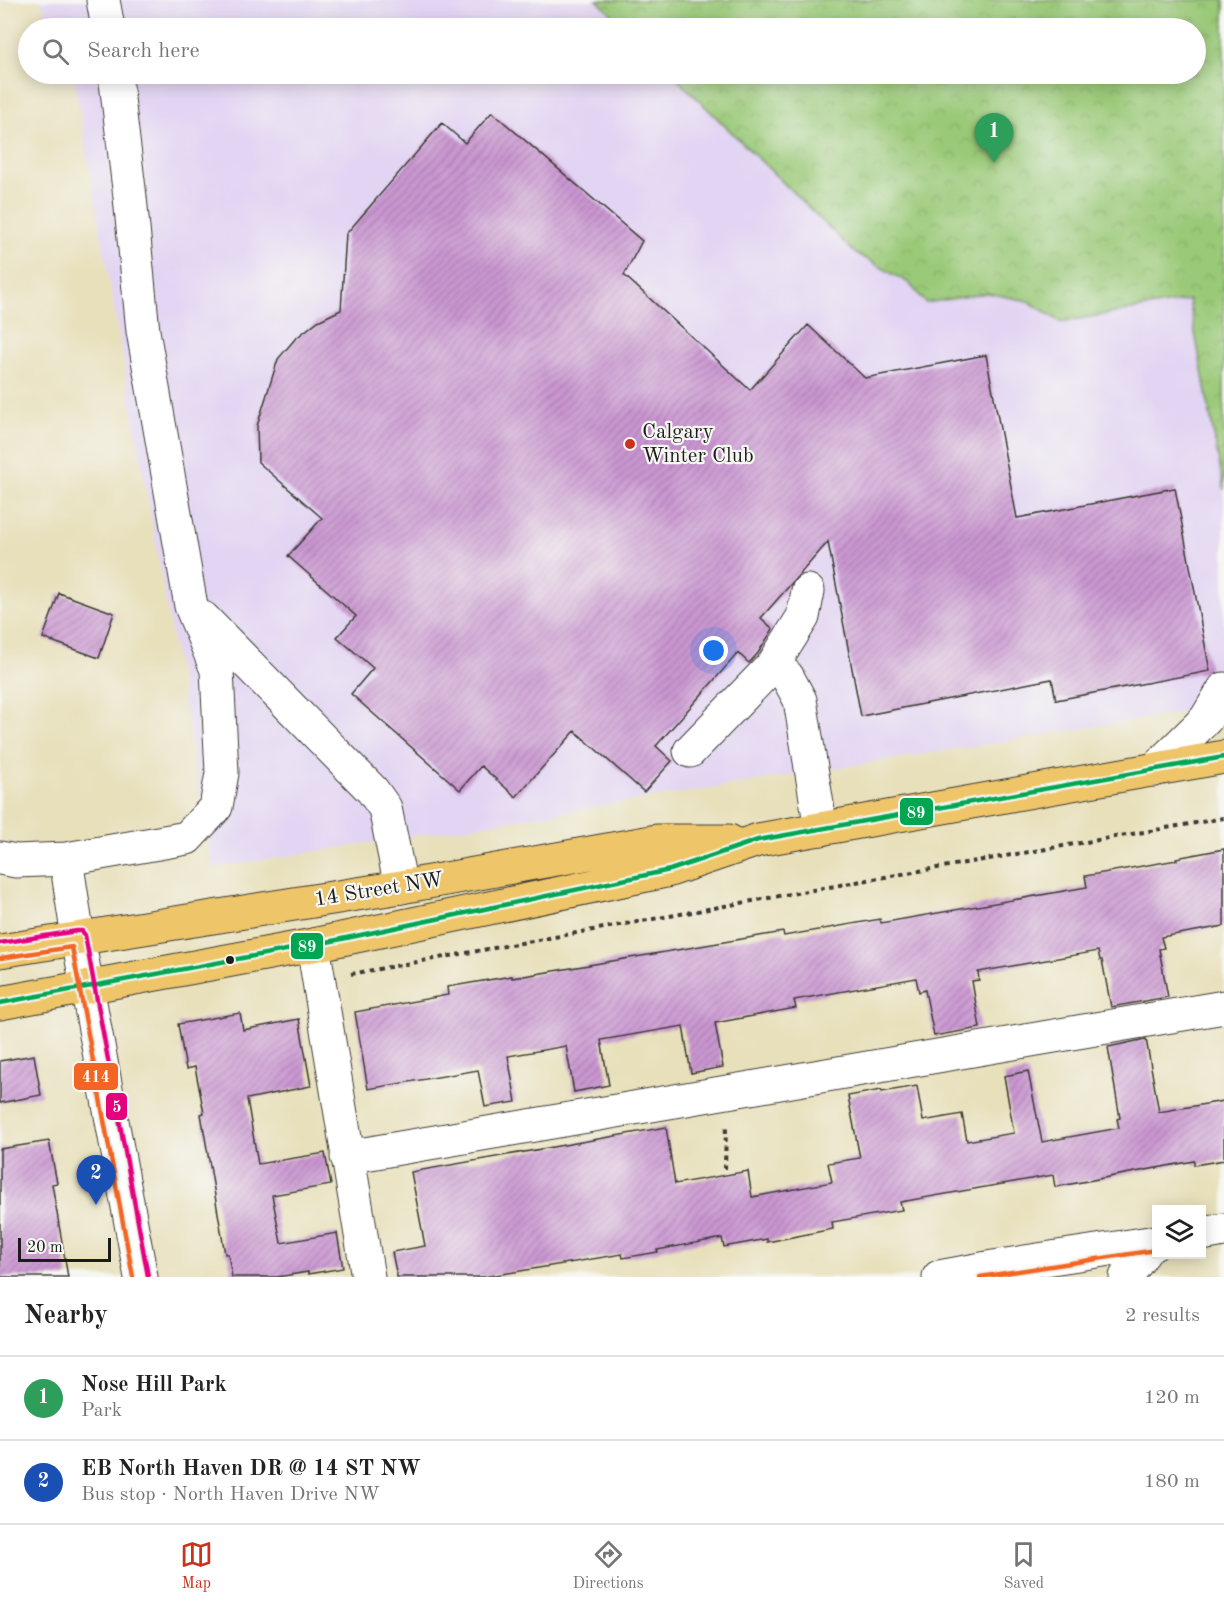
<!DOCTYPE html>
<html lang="en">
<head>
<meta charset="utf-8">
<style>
  :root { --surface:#fff; --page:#f2f2f2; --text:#222; --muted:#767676; --line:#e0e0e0; --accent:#c8321e }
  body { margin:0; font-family:"Old Standard TT",serif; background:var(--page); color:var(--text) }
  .controls { position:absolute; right:18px; bottom:18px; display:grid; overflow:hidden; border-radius:0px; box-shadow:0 3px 15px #0003 }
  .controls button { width:54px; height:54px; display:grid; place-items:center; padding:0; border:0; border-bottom:2px solid var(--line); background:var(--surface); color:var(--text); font:30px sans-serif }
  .scale { position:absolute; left:18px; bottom:15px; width:93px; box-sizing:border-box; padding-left:6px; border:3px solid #1c1c1c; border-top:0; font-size:16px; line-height:21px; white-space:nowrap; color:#1c1c1c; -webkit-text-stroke:4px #f6f6f2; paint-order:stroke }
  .you { position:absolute; left:714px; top:651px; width:21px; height:21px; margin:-15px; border:4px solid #fff; border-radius:50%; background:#1a73e8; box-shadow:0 0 0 9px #1a73e833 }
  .badge { display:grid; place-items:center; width:39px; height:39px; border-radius:50%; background:var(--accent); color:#fff; font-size:20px; font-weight:700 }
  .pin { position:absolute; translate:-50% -50px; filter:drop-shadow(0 2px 3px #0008) }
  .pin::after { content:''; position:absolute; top:32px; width:21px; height:18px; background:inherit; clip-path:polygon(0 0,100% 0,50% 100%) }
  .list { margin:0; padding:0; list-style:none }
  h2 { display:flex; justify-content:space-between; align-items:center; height:78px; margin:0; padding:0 24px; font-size:26px }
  h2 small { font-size:20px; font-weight:400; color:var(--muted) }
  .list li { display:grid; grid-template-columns:39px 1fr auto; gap:18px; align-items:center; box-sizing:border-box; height:84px; padding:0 24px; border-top:2px solid var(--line) }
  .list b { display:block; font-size:22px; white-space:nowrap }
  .list p { margin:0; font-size:20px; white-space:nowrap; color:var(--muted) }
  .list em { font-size:20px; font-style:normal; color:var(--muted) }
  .icon { flex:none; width:33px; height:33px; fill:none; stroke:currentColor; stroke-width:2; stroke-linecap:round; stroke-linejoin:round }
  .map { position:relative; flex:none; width:1224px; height:1277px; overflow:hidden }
  .search { position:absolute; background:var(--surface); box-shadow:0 3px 15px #0003; left:18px; right:18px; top:18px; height:66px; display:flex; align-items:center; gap:15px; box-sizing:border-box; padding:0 21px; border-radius:33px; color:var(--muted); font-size:22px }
  .sheet { height:246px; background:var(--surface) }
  nav { display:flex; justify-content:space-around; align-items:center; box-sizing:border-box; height:84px; border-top:2px solid var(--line); background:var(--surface); font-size:16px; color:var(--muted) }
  nav a { display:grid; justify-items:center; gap:3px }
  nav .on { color:var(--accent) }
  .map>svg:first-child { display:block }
  .built { fill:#e2d4f3 }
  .park { fill:url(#park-crowns); stroke:#5b724a; stroke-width:1.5 }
  .building { fill:url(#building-hatch) }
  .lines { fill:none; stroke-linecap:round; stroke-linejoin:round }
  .minor-casing { stroke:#3b3934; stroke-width:35 }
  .major-casing { stroke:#3b3934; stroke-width:35 }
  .path { stroke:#3b3934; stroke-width:4; stroke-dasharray:4.5 4.5; stroke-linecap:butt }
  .minor { stroke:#fff; stroke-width:33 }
  .major { stroke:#eec569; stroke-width:33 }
  .bus-1-casing { stroke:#f6f6f2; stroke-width:9 }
  .bus-2-casing { stroke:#f6f6f2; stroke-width:9 }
  .bus-3-casing { stroke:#f6f6f2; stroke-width:9 }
  .bus-1 { stroke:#00a651; stroke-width:4.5 }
  .bus-2 { stroke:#f26522; stroke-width:4.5 }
  .bus-3 { stroke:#e5007d; stroke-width:4.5 }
  .poi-dot { fill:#c8321e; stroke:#f6f6f2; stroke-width:2 }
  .bus-dot { fill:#1c1c1c; stroke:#f6f6f2; stroke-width:2 }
  .labels { text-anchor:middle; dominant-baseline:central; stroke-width:4.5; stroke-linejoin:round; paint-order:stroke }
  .poi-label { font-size:21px; fill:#1c1c1c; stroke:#f6f6f2; text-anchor:start }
  .street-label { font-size:21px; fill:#1c1c1c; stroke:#f6f6f2 }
  .line-badge { stroke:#f6f6f2; stroke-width:2 }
  .badge-label { font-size:16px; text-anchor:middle; font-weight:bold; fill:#fff }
</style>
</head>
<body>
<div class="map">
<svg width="1224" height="1277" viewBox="0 0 1224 1277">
  <defs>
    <pattern id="park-crowns" width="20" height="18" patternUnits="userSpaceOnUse" patternTransform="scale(1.5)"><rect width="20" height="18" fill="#9ac977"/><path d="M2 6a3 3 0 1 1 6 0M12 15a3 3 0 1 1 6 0" fill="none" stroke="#84ac66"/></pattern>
    <pattern id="building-hatch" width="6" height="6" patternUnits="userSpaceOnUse" patternTransform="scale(1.5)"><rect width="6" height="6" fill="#cb97d2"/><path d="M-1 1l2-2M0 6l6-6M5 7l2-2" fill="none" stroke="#a47aaa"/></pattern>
  </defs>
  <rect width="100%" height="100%" fill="#f6f6f2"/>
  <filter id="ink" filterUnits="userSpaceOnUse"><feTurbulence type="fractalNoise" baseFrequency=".0167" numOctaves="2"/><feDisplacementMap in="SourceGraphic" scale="12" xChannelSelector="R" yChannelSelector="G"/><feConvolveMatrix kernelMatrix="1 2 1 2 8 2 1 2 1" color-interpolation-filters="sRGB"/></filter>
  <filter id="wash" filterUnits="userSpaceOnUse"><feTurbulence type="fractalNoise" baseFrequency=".008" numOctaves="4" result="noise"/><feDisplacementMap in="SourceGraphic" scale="24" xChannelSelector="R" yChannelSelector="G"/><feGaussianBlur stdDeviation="1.35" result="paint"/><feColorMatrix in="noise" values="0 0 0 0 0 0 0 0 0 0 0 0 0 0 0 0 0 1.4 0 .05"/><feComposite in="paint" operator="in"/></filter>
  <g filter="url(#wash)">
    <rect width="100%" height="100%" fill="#e8e0bb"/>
    <path class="built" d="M 40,0 L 597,0 L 626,28 L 54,28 Z
      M 73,74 L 672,74 L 854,252 L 909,283 L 926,303 L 987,293 L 1028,301 L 1061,322 L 1189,300 L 1224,490 L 1224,706 L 213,868 Z"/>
    <path class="park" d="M 597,0 L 1224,0 L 1224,490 L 1189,300 L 1061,322 L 1028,301 L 987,293 L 926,303 L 909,283 L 854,252 L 672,74 L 1196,74 L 1196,28 L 626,28 Z"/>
    <g id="blocks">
      <path class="building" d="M 492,112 L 642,241 L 624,275 L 750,390 L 808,325 L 865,378 L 986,355 L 1017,518 L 1175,488 L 1210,671 L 1056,700 L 1052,679 L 861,716 L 828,542 L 761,618 L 773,629 L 758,653 L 749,663 L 738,653 L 656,746 L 672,761 L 644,792 L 575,731 L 516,797 L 481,766 L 460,790 L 351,694 L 373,668 L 337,637 L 356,616 L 288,556 L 322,518 L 258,462 L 257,426 L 278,359 L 295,339 L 318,321 L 341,310 L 346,234 L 442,123 L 465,143 Z
        M 59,593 L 114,613 L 99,658 L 43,638 Z
        M 1224,849 L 1224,926 L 1161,937 L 1164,948 L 1159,949 L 1168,997 L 1111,1007 L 1102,960 L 1100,960 L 1098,951 L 978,972 L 979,980 L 972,981 L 980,1028 L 934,1036 L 925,990 L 919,992 L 916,978 L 794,1000 L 796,1008 L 715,1023 L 723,1067 L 691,1073 L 683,1026 L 601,1040 L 609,1085 L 574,1092 L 566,1046 L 508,1056 L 516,1102 L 485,1107 L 478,1070 L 368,1089 L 355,1012 L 448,995 L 447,987 L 512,976 L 512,978 L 783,932 L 784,936 L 880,919 L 881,923 L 1087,887 L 1085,876 L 1177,860 L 1176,858 Z
        M 240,1013 L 243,1030 L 299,1019 L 311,1086 L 247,1099 L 258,1164 L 325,1153 L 331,1185 L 272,1195 L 281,1243 L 337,1233 L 343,1268 L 308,1274 L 308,1272 L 277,1277 L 232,1277 L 228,1254 L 225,1254 L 201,1114 L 204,1113 L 195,1067 L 186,1069 L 178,1024 Z
        M 1146,1039 L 1159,1112 L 1224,1101 L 1224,1160 L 1194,1165 L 1194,1161 L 1055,1187 L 1053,1175 L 900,1202 L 902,1210 L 832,1222 L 833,1229 L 767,1242 L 767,1239 L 724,1247 L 722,1238 L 657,1250 L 658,1252 L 623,1258 L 622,1254 L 484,1277 L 397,1277 L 392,1252 L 425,1246 L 411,1172 L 666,1127 L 675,1184 L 748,1171 L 752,1197 L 832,1182 L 828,1163 L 860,1158 L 848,1096 L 881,1090 L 882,1092 L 917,1086 L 923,1121 L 962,1114 L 967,1141 L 1014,1133 L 1004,1076 L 1028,1071 L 1042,1142 L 1119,1128 L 1117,1119 L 1120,1118 L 1108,1047 Z
        M 34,1055 L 41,1095 L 0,1103 L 0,1061 Z
        M 49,1141 L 57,1183 L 52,1184 L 68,1277 L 0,1277 L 0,1149 Z"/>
    </g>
  </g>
  <g filter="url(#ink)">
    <use href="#blocks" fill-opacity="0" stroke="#3b3934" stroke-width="1.5"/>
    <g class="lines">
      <g class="minor-casing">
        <path id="minor" d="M 103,0 L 108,28
          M 115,74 L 130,197 L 143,331 L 191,606 L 217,670 L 222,773 L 216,807 L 187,838 L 66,859 L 78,938 L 141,1277
          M 203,618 L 372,790 L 385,808 L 401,887
          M 773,665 L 787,676 L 800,700 L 821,829
          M 690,751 L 773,665 L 803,617 L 808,591
          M 1154,770 L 1206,719 L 1224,689
          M 0,858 L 16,861 L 66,859
          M 313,945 L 368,1277
          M 347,1157 L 1224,1007
          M 1202,1234 L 1224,1230
          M 939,1277 L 993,1267 L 1156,1242
          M 1126,1277 L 1151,1243"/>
      </g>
      <g class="major-casing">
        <path id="major" d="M 0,951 L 401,887 L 657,841 L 729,841
          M 0,1003 L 313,945 L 670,870 L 758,840 L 1224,757"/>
      </g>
      <path class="path" d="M 351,974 L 862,881 L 1224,818
        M 725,1169 L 726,1125"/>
      <use href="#minor" class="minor"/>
      <use href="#major" class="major"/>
      <g class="bus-1-casing">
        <path id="bus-1" d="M 0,1003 L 313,945 L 670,870 L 758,840 L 1224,757"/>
      </g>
      <g class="bus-2-casing">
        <path id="bus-2" d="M 1,958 L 72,947 L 133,1277
          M 980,1277 L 1156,1250"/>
      </g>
      <g class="bus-3-casing">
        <path id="bus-3" d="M 0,943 L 77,931 L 82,931 L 85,935 L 148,1276"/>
      </g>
      <use href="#bus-1" class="bus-1"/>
      <use href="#bus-2" class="bus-2"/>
      <use href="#bus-3" class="bus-3"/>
    </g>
  </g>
  <circle class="poi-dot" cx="630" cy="444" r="6"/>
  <circle class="bus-dot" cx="230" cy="960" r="5"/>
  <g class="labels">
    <g class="poi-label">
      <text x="642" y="432">Calgary<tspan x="642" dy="24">Winter Club</tspan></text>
    </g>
    <g class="street-label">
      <text transform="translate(379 890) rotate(-9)">14 Street NW</text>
    </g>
  </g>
  <g class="line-badge">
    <rect x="899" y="797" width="35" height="29" rx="6" fill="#00a651"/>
    <rect x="290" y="932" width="34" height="28" rx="6" fill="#00a651"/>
    <rect x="73" y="1062" width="46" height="29" rx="6" fill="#f26522"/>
    <rect x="105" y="1092" width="23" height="29" rx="6" fill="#e5007d"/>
  </g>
  <g class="badge-label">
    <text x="916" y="818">89</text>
    <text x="307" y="952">89</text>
    <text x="96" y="1082">414</text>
    <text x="117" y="1112">5</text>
  </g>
</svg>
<div class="controls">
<button><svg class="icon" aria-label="layers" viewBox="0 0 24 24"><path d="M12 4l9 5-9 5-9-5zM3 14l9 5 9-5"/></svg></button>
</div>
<div class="scale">20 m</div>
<div class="you"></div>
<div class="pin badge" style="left:994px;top:163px;background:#2e9e5b">1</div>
<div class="pin badge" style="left:96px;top:1205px;background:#1a4fb4">2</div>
<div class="search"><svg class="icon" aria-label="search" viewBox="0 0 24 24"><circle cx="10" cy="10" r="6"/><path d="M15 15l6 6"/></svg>Search here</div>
</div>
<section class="sheet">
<h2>Nearby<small>2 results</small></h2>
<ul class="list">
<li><span class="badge" style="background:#2e9e5b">1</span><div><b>Nose Hill Park</b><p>Park</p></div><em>120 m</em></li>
<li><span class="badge" style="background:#1a4fb4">2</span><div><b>EB North Haven DR @ 14 ST NW</b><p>Bus stop · North Haven Drive NW</p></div><em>180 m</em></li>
</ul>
</section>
<nav>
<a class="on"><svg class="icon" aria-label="map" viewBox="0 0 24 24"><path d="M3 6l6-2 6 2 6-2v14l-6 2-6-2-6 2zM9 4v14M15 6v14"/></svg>Map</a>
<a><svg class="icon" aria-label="directions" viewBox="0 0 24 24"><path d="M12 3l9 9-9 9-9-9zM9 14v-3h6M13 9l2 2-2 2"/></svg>Directions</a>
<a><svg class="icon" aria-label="saved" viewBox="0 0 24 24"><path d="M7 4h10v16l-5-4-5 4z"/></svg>Saved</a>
</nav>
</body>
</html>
